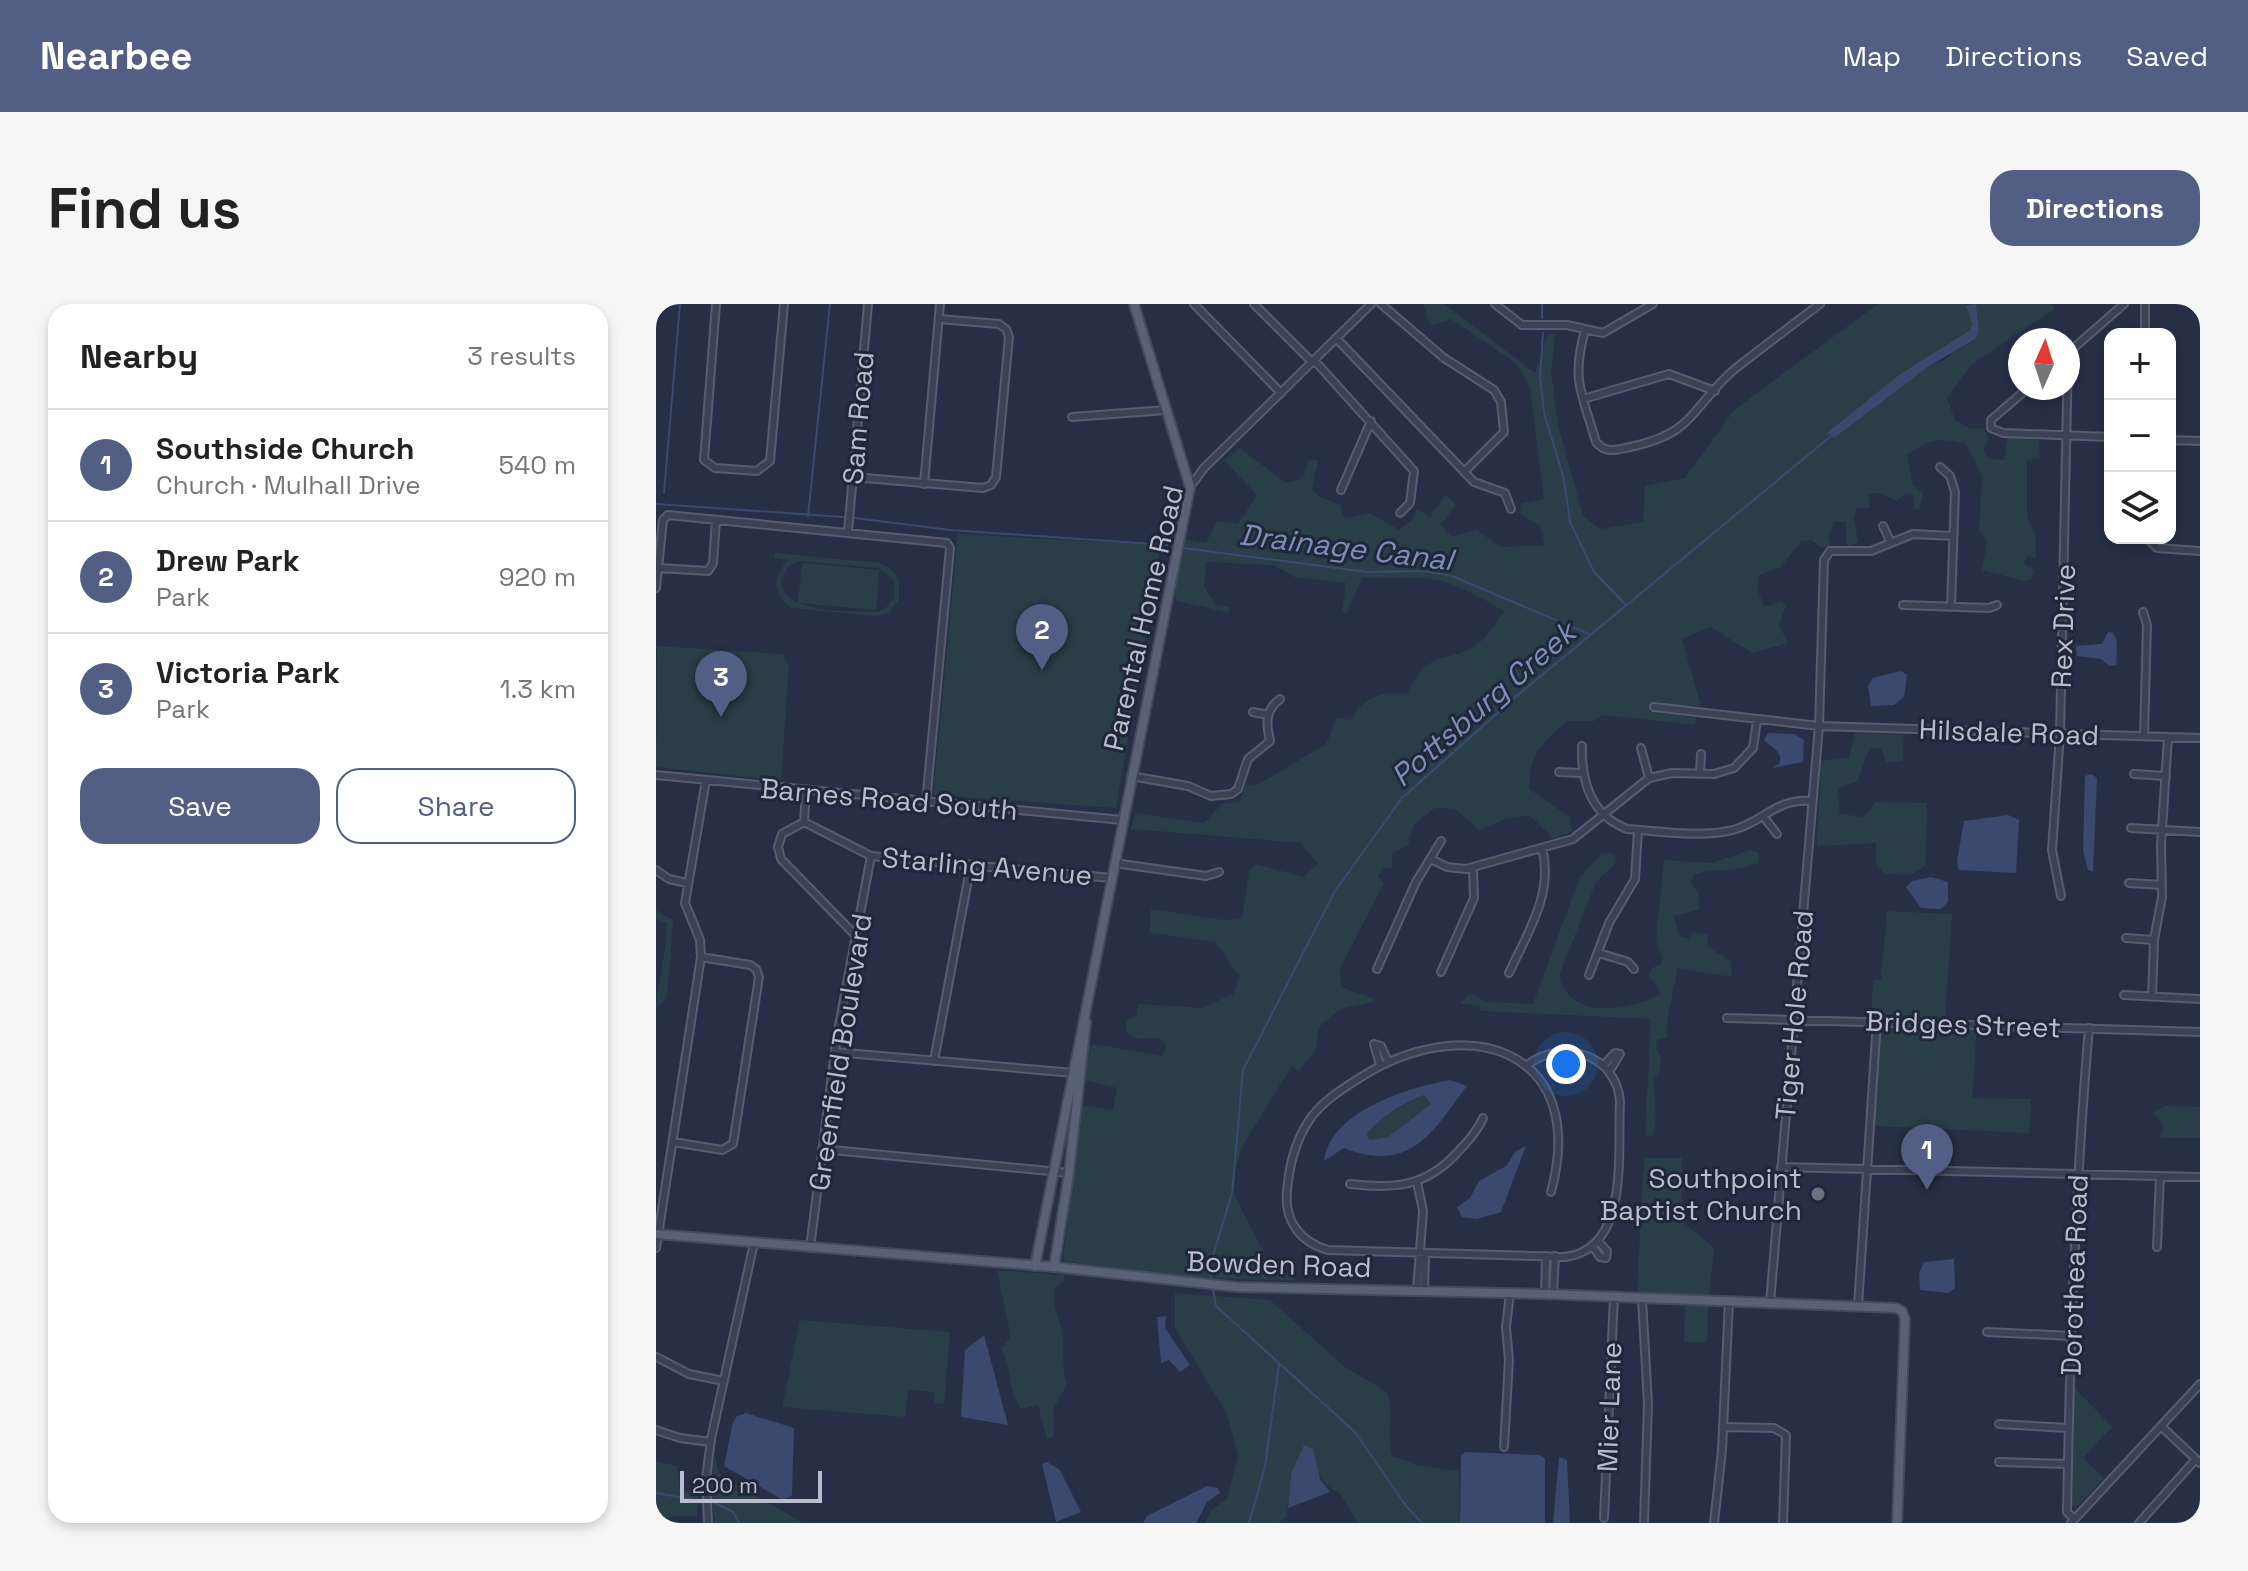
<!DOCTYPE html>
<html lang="en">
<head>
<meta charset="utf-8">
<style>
  :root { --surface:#fff; --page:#f6f6f6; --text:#222; --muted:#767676; --line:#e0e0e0; --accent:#535e85 }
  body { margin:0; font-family:"Space Grotesk",sans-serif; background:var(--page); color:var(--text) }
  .controls { position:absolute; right:24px; top:24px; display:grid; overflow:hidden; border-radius:16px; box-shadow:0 4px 12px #0003 }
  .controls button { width:72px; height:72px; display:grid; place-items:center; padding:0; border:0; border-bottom:2px solid var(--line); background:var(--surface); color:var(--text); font:40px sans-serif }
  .compass { position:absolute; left:1352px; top:24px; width:72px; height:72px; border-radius:50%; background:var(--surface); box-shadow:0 4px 12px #0003; rotate:3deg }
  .scale { position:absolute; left:24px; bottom:20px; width:142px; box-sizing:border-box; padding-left:8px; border:4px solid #b9bece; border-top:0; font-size:22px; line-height:28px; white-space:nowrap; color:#b9bece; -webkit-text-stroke:6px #20273a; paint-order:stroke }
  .you { position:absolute; left:910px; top:760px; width:28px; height:28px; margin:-20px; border:6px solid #fff; border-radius:50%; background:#1a73e8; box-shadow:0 0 0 12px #1a73e833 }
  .badge { display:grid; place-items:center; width:52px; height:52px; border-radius:50%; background:var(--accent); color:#fff; font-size:26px; font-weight:700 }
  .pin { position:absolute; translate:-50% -66px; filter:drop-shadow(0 2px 4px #0008) }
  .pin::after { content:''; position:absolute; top:42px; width:28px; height:24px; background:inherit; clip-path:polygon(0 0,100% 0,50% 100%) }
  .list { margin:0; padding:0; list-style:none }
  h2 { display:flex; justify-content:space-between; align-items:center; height:104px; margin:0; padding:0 32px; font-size:34px }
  h2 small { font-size:26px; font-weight:400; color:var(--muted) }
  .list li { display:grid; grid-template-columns:52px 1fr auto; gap:24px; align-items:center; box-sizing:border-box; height:112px; padding:0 32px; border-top:2px solid var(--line) }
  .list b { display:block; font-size:30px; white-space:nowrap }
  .list p { margin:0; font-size:26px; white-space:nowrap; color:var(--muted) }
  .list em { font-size:26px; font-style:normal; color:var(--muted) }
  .actions { display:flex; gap:16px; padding:24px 32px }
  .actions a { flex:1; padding:18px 0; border:2px solid var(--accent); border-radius:24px; text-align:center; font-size:28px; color:var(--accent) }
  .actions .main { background:var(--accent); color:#fff }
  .icon { flex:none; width:44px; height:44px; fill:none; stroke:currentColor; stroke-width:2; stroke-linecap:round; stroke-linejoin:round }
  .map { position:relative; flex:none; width:1544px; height:1219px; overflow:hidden; border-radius:24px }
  header { display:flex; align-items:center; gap:48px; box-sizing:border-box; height:112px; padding:0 40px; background:var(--accent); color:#fff }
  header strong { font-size:38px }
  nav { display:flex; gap:44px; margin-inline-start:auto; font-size:28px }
  .intro { display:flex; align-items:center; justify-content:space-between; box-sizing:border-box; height:192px; padding:0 48px }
  h1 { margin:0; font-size:56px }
  .button { padding:20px 36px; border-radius:24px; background:var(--accent); color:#fff; font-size:28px; font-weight:700 }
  main { display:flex; gap:48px; padding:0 48px }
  aside { flex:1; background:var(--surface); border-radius:24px; box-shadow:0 4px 12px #0003 }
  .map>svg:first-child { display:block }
  .green { fill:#293e46; fill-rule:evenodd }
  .water { fill:#3c496f; fill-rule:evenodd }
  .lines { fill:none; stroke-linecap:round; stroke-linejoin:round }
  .stream { stroke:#3c496f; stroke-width:2 }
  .minor-casing { stroke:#575d6f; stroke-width:10 }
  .major-casing { stroke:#454b5e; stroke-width:12 }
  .minor { stroke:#3b4255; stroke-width:6 }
  .major { stroke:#596175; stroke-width:8 }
  .worship-dot { fill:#6b7280; stroke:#20273a; stroke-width:3 }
  .labels { text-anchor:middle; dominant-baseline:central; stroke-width:6; stroke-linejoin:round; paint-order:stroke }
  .street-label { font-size:28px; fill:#b9bece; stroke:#20273a }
  .poi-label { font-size:28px; fill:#b9bece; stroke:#20273a; text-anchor:end }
  .water-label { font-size:30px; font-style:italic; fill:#7f8eb6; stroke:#20273a }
</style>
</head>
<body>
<header>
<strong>Nearbee</strong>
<nav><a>Map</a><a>Directions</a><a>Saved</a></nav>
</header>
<div class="intro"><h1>Find us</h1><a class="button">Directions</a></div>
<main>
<aside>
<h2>Nearby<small>3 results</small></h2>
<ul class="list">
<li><span class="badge">1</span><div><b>Southside Church</b><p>Church · Mulhall Drive</p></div><em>540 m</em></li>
<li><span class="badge">2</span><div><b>Drew Park</b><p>Park</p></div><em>920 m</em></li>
<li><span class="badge">3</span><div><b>Victoria Park</b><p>Park</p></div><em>1.3 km</em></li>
</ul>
<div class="actions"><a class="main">Save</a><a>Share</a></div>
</aside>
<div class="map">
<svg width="1544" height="1219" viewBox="0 0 1544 1219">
  <rect width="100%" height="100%" fill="#262f46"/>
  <path class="green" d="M 767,0 L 788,0 L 879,69 L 892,30 L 899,30 L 895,68 L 902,121 L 927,212 L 944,225 L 987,218 L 989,182 L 1029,174 L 1078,106 L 1222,0 L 1310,0 L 1316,20 L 1313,27 L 1273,62 L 1289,56 L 1323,26 L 1320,0 L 1396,0 L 1398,5 L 1315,61 L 1291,94 L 1299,116 L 1315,125 L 1327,124 L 1332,135 L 1327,146 L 1334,155 L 1348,156 L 1352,134 L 1383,136 L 1384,154 L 1371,156 L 1371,213 L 1379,228 L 1380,254 L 1372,252 L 1368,259 L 1378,267 L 1375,275 L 1368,277 L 1326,266 L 1331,237 L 1323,226 L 1326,172 L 1310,140 C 1283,133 1273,135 1251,151 L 1256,180 L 1267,189 L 1263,206 L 1257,204 L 1258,192 L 1250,189 L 1241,197 L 1222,189 L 1212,190 L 1214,204 L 1201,204 L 1198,215 L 1202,237 L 1196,243 L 1191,242 L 1190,218 L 1178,218 L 1172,234 L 1175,241 L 1166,244 L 1156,236 L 1145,237 L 1125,263 L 1103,271 L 1101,283 L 1108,303 L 1124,298 L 1130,301 L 1123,321 L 1132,339 L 1096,349 L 1055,323 L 1026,335 L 1045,402 L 994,400 L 993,407 L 1040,414 L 1039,421 L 947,411 L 938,417 L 911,417 C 884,442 875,446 873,485 L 914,513 L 916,528 L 897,534 L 873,511 L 849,515 L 823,526 L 799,505 L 779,504 L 758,520 L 752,541 L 735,550 L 737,563 L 726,565 L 722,573 L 728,579 L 684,665 L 685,683 L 716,694 L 717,698 L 684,705 L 662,724 L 660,745 L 643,767 L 636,762 L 588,839 L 580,864 L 578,890 L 613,959 L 641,977 L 529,973 L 407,957 L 425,801 L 457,806 L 461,784 L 427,776 L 432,739 L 435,743 L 438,740 L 506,752 L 510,742 L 505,735 L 480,734 L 470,728 L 471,716 L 481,711 L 482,700 L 546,704 L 577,690 L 584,673 L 559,638 L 494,629 L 495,605 L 567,616 L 586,615 L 593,567 L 600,560 L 647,573 L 662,560 L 645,539 L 475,525 L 479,509 L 548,519 L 566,500 L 583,498 L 590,481 L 603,480 L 670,440 L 681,414 L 695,416 C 707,393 727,387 751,390 C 772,344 789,361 820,341 C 832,333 840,319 848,307 C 830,297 801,279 780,276 C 755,272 730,274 706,274 L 691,309 L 686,309 L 690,279 L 638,273 L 618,261 L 550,258 L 548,283 L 561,301 L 574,303 L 572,308 L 520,297 L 519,280 L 529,235 L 550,239 L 561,217 L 582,220 L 601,191 L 568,156 L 584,144 L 630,179 L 647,175 L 653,155 L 662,157 L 656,185 L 663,193 L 684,200 L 687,212 L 693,214 L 714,209 L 743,226 L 756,216 L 761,205 L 774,213 L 789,191 L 800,200 L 785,221 L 796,233 L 820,226 L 846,243 L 889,241 L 884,222 L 865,210 L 864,200 L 888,195 L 874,84 L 860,59 L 795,15 L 774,22 Z
    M 302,230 L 505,241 L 460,504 L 277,491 Z
    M 119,249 L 224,259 L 235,265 L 243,275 L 243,296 L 232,309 L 220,312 L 136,304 C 116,291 116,271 133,256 L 118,254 ZM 145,257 L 223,264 L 238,277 L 238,294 L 229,305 L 219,308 C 193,307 126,310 125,277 L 132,262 Z
    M 146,259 L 223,266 L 220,306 L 142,299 Z
    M 1,342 L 127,350 L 133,362 L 125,477 L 0,463 Z
    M 1199,429 L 1248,431 L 1246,457 L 1230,458 L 1226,445 L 1214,444 L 1201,477 L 1181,485 L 1184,510 L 1208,513 L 1219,498 L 1271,499 L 1269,562 L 1254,571 L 1229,570 L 1220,558 L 1220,539 L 1161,542 L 1165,457 L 1193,454 Z
    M 1094,546 L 1103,549 L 1102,559 C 1082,568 1060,564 1038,570 L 1035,579 L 1042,589 L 1044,605 L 1018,612 L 1023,632 L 1032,635 L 1037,628 L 1051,630 L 1052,643 L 1075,657 L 1076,673 L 1021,664 C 1019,689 1009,710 1011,734 L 1001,736 L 1000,744 L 1005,752 L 1004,768 L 998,774 C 996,795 1004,814 996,833 L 989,831 L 995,715 L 825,707 L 823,701 L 804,700 L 814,689 L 831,698 L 877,700 L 924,573 L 946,549 L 958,550 L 961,558 L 940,578 L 903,672 C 914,717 972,707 1005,690 L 993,672 L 996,664 L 1004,661 L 1006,654 L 1000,636 L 1008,556 L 1056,559 Z
    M 0,606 L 17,616 L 11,694 L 1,703 L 0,715 C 0,682 11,652 11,619 L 0,615 Z
    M 1231,607 L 1296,610 L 1289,714 L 1215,712 L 1217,676 L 1225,675 Z
    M 1224,721 L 1321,722 L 1316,794 L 1375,795 L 1373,829 L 1217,822 Z
    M 768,791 L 775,800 L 732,833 L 713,836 L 711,829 C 728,812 745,799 768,791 Z
    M 1509,802 L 1544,803 L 1544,834 L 1504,834 L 1508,823 L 1497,809 Z
    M 988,854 L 1026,854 L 1026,917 L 1058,944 L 1053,993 L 981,991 Z
    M 341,966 L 408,971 L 408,977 L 399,983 C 395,1002 405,1016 407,1035 C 408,1051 406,1064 411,1080 L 397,1105 L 398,1133 L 391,1135 L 382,1101 L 365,1105 C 350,1080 358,1068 345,1044 L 355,1034 Z
    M 519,989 L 614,996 L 689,1063 L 731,1088 C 738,1111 730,1127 736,1152 L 761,1161 L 803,1167 L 804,1219 L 702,1219 L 683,1188 C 663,1182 660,1158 648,1142 L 635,1170 L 631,1212 L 623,1219 L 549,1219 L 555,1206 L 571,1195 L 582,1152 L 571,1110 L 519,1024 Z
    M 1029,1002 L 1052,1002 L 1051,1039 L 1028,1038 Z
    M 144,1016 L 294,1028 L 288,1100 L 278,1099 L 278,1088 L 252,1086 L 249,1113 L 126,1103 Z
    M 1416,1081 L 1456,1123 L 1427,1154 L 1448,1174 L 1419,1204 L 1415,1201 Z
    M 59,1153 L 63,1170 L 147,1219 L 59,1219 L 54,1175 Z
    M 0,1157 L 21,1162 L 24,1185 L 43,1191 L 41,1212 L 20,1212 L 0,1219 Z"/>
  <path class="water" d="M 1320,0 L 1323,26 L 1319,35 L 1273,62 L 1178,134 L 1171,129 L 1243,71 L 1313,27 L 1316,20 L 1310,1 Z
    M 1452,328 L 1457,329 L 1461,337 L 1460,361 L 1453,362 L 1445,355 L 1421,352 L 1420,342 L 1446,340 Z
    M 1245,367 L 1251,371 L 1248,393 L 1238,401 L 1215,402 L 1212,382 L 1217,374 Z
    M 1112,429 L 1138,430 L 1148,436 L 1147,458 L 1116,464 L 1124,459 C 1126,445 1116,445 1108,436 Z
    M 1435,470 L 1441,474 L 1437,568 L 1432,566 L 1427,546 L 1429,472 Z
    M 1352,511 L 1363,516 L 1360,569 L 1303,566 L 1301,557 L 1308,517 Z
    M 1275,573 L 1292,578 L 1292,598 L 1285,605 L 1265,604 L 1250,583 L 1256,577 Z
    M 794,776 L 811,782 C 776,829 754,870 688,844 L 668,857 C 674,807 754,783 794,776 ZM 768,791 L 775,800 L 732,833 L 713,836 L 711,829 C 728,812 745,799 768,791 Z
    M 870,842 L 845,908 L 820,915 L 806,913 L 801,903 L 814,894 L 823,877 L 850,862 L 860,847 Z
    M 1298,955 L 1299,984 L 1292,989 L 1264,986 L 1263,969 L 1268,958 Z
    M 510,1012 L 509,1024 L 534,1061 L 524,1068 L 513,1056 L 505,1059 L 501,1013 Z
    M 328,1031 L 352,1121 L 305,1113 L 309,1046 Z
    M 90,1109 L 138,1124 L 136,1191 L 127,1196 L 68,1162 L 77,1118 L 81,1112 Z
    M 648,1141 L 657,1145 L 664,1175 L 674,1188 L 632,1204 L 635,1170 Z
    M 809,1148 L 883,1151 L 889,1154 L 889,1219 L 804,1219 L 805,1152 Z
    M 903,1153 L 911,1156 L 914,1219 L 897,1219 Z
    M 391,1158 L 404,1166 L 425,1208 L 400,1218 L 386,1160 Z
    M 551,1182 L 562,1184 L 564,1189 L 551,1198 L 540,1219 L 487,1219 L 491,1212 Z"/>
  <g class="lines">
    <path class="stream" d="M 886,0 L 886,14
      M 887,29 L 884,72 L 888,109 L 908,175 L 914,218 L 938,268 L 970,301
      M 8,189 L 24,0
      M 0,200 L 187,213
      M 152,212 L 174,0
      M 199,214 L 294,226 L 511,241
      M 527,244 L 711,268 L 767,267 L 796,272 L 933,330
      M 556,979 L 553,965 L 576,889 L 587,766 L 679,587 L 746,494 L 863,390 L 1175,132
      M 557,985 L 560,1002 L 699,1128 L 750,1202 L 766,1219
      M 0,1189 L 45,1197
      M 55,1197 L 77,1208 L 83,1219
      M 593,1219 L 609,1163 L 623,1060"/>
    <g class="minor-casing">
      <path id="minor" d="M 60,0 L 48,156 L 59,164 L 101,167 L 114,157 L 128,0
        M 538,0 L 625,89
        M 598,0 L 656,58
        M 725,0 L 788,54 L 838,86 L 845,98 L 848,128 L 808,168
        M 839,0 L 866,21 L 911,21 L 947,29 L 997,0
        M 283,15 L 343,20 L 350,25
        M 929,26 C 915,77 926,89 940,138 C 950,150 960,146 974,143 C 1041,129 1035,102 1080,64 C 1108,42 1136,21 1164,0
        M 1489,30 L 1489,0
        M 680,34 L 818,178 L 849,189 L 855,205
        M 1412,49 L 1468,0
        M 658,56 L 758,167 L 754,199 L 744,209
        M 1372,84 L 1335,116 L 1335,124 L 1347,129 L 1454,133
        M 927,95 L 1013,70 L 1059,87
        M 416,113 L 510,106
        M 1514,136 L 1544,137
        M 1284,163 L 1294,172 L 1299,188 L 1295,303
        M 197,173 L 327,184 L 335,181
        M 268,180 L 284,0
        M 335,181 L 340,173 L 353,33 L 350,25
        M 534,183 L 548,164 L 715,0
        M 685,186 L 715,117
        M 1227,222 L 1234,237
        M 192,228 L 212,0
        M 1491,234 L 1501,244 L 1544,247
        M 2,264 L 52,267 L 57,259 L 60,216
        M 0,284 L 7,216 L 12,211 L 291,239 L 294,244 L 270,499
        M 1247,301 L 1333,304 L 1341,301
        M 1487,308 L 1491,321 L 1488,432
        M 998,403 L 1163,422 L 1544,434
        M 597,408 L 612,411
        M 926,442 C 925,477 935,511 971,525 C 1004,527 1045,534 1077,526 C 1110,517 1119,494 1156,497
        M 985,444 L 993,474
        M 903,468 L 925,469
        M 1044,469 L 1045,450
        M 1478,470 L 1510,472
        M 0,471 L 466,516
        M 475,472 L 532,482 L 555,492 L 575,490 L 582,485 L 592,455 L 614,437 C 610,419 609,406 624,395
        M 1107,512 L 1121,530
        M 148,518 L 215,552 L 456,574
        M 148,518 L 126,530 L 122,543 L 125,555 L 200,632
        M 148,518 L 150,488
        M 1475,524 L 1544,528
        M 775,555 L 791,563 L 810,565 L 917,535 L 993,474 L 1016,469 L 1058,470 L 1078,464 L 1097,444 L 1101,416
        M 458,559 L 550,572 L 563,568
        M 0,566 L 13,575 L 31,579
        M 1473,579 L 1506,581
        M 1405,592 L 1396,546 L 1404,430 L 1412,51
        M 1470,634 L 1498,636
        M 943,649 L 972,658 L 978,665
        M 721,665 L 760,578 L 785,537
        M 785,668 L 818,594 L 817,564
        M 853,669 C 872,628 898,589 886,544
        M 933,671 L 953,619 L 979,575 L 982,526
        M 1468,691 L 1544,695
        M 1496,693 L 1498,636 L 1506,593 L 1505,541 L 1512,433
        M 1071,714 L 1544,728
        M 179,748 L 418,769
        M 278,757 L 315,560
        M 724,761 L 718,740 L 725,742 L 732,757
        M 870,762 C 904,734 961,749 964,798 C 961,847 975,945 909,953 L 672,946 C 644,938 628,917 631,887 C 633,862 638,840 652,818 C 664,799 683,787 702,775 C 808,706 934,743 895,888
        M 947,762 L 959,749 L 964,750 L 953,768
        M 17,838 L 66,846 L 77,840 L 103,673 L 100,665 L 94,661 L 45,653
        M 166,845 L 413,869
        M 1125,863 L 1544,873
        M 761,878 L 767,907 L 761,986
        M 694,880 C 738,885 769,883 800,850 C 811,838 821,828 827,814
        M 937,943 L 944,953 L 950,954 L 951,947 L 943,938
        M 1501,943 L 1504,872
        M 0,944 L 45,653 L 44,636 L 29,599 L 50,476
        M 154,944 L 181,732 L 215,552
        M 766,949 L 769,954 L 768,987
        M 889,990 L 890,952
        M 897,990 L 899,952
        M 986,994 L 992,1100 L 988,1219
        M 1114,999 L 1163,422 L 1168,256 L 1174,247 L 1215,247 L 1257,230 L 1297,232
        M 1202,1002 L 1221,717
        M 1331,1028 L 1416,1032
        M 0,1053 L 33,1070 L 68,1077
        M 1343,1120 L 1412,1124
        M 1505,1122 L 1544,1159
        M 1067,1123 L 1118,1124 L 1130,1131 L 1127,1219
        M 0,1126 L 24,1134 L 54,1138
        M 848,1143 L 853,1056 L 850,1023 L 854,989
        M 1343,1158 L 1412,1160
        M 948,1214 L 958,992
        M 1418,1215 L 1411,1208 C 1414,1046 1419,885 1433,724
        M 52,1219 L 50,1175 L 55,1135 L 98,939
        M 1058,1219 L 1066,1146 L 1073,997
        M 1415,1219 L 1544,1080
        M 1483,1219 L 1540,1155"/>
    </g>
    <g class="major-casing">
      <path id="major" d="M 0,930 L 398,963 L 581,983 L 889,990 L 1240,1004 L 1246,1007 L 1249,1015 L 1241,1219
        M 379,962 L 534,183 L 478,0
        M 398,963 L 413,869 L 430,718"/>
    </g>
    <use href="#minor" class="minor"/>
    <use href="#major" class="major"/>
  </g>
  <circle class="worship-dot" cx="1162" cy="890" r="8"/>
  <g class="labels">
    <g class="street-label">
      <text transform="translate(202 114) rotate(-85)">Sam Road</text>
      <text transform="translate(487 314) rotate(-77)">Parental Home Road</text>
      <text transform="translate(1407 322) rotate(-88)">Rex Drive</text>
      <text transform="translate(1353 428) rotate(2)">Hilsdale Road</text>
      <text transform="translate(233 495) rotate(5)">Barnes Road South</text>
      <text transform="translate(331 562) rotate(5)">Starling Avenue</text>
      <text transform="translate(1138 711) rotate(-85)">Tiger Hole Road</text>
      <text transform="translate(1307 720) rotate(2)">Bridges Street</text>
      <text transform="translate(184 748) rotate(-81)">Greenfield Boulevard</text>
      <text transform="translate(623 960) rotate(2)">Bowden Road</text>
      <text transform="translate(1418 971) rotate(-88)">Dorothea Road</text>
      <text transform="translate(953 1103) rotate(-88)">Mier Lane</text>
    </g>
    <g class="poi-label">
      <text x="1146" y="874">Southpoint<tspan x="1146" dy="32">Baptist Church</tspan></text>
    </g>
    <g class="water-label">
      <text transform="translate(690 243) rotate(7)">Drainage Canal</text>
      <text transform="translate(827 400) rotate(-41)">Pottsburg Creek</text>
    </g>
  </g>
</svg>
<div class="controls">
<button>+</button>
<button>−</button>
<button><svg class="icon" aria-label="layers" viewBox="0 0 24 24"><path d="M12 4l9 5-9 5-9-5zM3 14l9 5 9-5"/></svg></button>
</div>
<svg class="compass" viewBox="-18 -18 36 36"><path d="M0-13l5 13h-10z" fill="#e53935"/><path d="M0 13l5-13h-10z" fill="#767676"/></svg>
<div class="scale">200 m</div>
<div class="you"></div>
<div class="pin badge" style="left:1271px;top:886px">1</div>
<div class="pin badge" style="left:386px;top:366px">2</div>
<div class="pin badge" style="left:65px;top:413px">3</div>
</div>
</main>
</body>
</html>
